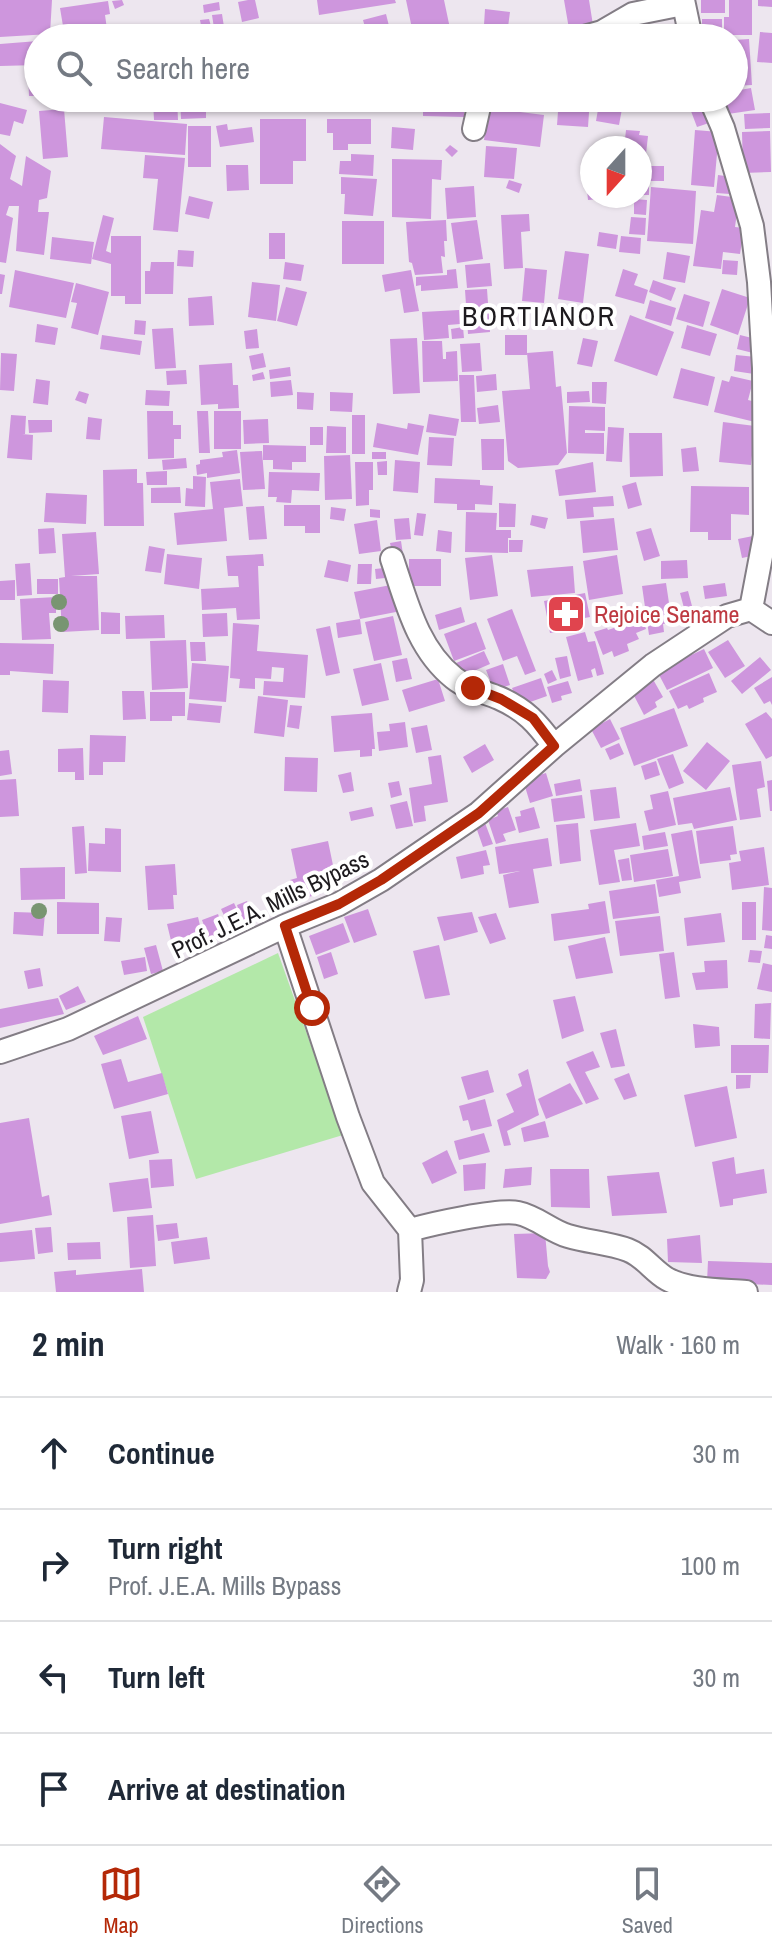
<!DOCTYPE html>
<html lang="en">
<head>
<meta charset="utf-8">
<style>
  :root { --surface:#fff; --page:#f6f6f7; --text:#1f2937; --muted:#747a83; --line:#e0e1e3; --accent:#b42807 }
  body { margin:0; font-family:"Archivo Narrow",sans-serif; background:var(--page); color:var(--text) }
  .compass { position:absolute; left:580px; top:136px; width:72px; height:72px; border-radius:50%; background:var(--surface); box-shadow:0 2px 6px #0004; rotate:201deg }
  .stop { position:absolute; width:24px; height:24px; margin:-18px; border:6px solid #b42807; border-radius:50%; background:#fff }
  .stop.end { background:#b42807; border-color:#fff; box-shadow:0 2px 8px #0008 }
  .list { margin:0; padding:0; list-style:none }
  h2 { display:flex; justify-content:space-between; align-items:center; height:104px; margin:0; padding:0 32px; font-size:34px }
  h2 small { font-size:26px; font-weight:400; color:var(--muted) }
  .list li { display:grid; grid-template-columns:52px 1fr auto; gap:24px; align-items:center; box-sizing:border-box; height:112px; padding:0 32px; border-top:2px solid var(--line) }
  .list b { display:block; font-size:30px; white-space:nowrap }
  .list p { margin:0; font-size:26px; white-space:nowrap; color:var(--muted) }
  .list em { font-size:26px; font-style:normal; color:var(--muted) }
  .icon { flex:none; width:44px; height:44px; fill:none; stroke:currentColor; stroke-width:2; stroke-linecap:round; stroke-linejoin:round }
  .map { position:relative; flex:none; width:772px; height:1292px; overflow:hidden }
  .search { position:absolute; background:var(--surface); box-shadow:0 2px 6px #0004; left:24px; right:24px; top:24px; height:88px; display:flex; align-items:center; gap:20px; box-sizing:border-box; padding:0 28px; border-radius:44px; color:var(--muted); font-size:30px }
  .sheet { height:552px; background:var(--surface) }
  nav { display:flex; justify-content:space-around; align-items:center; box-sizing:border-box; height:112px; border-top:2px solid var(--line); background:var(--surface); font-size:22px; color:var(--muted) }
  nav a { display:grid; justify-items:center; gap:4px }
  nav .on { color:var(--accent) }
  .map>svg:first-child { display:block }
  .green { fill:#b3e8a9 }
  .building { fill:#ce96dd }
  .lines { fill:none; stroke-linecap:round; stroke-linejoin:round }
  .minor-casing { stroke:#837d85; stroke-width:26 }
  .minor { stroke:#fff; stroke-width:22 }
  .tree { fill:#789571 }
  .route { stroke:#b42807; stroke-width:10 }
  .labels { text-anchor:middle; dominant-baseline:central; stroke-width:8; stroke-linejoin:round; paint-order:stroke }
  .health-label { font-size:24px; fill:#be3a42; stroke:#fff; text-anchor:start }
  .street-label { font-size:24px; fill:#1d1a1e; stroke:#fff }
  .quarter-label { font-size:28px; letter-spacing:2px; fill:#1d1a1e; stroke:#fff }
</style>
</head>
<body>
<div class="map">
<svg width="772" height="1292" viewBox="0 0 772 1292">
  <rect width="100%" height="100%" fill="#ede6ef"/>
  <path class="green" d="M 278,953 L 343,1135 L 196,1179 L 143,1017 Z"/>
  <path class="building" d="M 0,0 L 52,0 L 50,34 L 0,37 Z
    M 122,0 L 124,5 L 115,9 L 112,1 Z
    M 248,0 L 255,0 L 259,18 L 242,22 L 238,2 Z
    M 317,0 L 395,0 L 396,3 L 319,15 Z
    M 406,0 L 444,0 L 452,38 L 414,38 Z
    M 564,0 L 589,0 L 593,25 L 569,29 Z
    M 701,0 L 725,0 L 725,13 L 701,13 Z
    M 729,0 L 752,0 L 752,35 L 724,35 L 724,17 L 729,17 Z
    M 758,0 L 772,0 L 772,7 L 758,6 Z
    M 108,1 L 110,14 L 105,15 L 108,36 L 93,37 L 92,29 L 64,32 L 60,8 Z
    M 219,2 L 220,10 L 204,13 L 203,5 Z
    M 485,9 L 510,12 L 508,27 L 484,25 Z
    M 222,14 L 224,27 L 214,28 L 212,15 Z
    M 386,14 L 392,38 L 368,38 L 363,20 Z
    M 209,19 L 212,30 L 202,31 L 200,20 Z
    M 702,19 L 722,19 L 722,35 L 702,36 Z
    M 226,32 L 227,38 L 209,38 L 209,34 Z
    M 760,32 L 772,33 L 772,63 L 757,62 Z
    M 749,39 L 752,85 L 734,86 L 734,40 Z
    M 38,41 L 38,65 L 0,66 L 0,44 Z
    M 38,71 L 38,96 L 29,96 L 28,72 Z
    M 751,88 L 755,110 L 728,114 L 726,98 L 734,98 L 734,91 Z
    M 66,98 L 102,98 L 102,99 L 68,106 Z
    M 137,98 L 177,98 L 178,120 L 154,120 L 153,101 L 137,102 Z
    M 180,98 L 217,98 L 217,101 L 206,102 L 206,118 L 181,119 Z
    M 559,98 L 590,98 L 588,127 L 557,125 Z
    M 600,98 L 624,98 L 619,125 L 596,121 Z
    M 686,98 L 703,98 L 712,122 L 697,127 Z
    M 339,99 L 339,112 L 324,112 L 324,100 Z
    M 423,100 L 464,102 L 464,117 L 423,116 Z
    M 0,103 L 27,110 L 23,124 L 14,121 L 10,136 L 0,134 Z
    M 488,108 L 544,115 L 540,147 L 484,140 Z
    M 64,109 L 68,157 L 43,159 L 39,111 Z
    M 770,113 L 770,128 L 745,129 L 744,114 Z
    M 104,117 L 187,124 L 185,155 L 101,149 Z
    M 260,119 L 306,119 L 306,161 L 293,161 L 293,184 L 260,184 Z
    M 327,119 L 371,119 L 371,144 L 348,144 L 348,150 L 333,150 L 333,133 L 327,133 Z
    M 227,124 L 228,130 L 252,127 L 254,142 L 220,147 L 216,126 Z
    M 188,126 L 211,126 L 211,167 L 188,167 Z
    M 392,127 L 415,129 L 413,150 L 391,148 Z
    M 626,130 L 640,131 L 639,135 L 648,136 L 646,154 L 640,153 L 640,148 L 624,148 Z
    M 695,130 L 719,132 L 714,187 L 691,185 Z
    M 770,131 L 771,172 L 743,173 L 742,132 Z
    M 0,144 L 16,156 L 10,179 L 22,186 L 26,156 L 51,171 L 47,198 L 39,200 L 38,212 L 49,212 L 44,255 L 16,251 L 19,206 L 9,206 L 6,215 L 13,218 L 6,263 L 0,262 Z
    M 450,145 L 458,151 L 452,157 L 445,150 Z
    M 486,146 L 517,148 L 514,179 L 484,177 Z
    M 351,154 L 374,155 L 373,176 L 339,174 L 340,161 L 351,161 Z
    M 145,155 L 185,158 L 178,232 L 153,230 L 158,179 L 143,178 Z
    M 392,159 L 442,160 L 441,180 L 432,179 L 431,219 L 392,217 Z
    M 592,160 L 592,170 L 583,171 L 582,161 Z
    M 226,165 L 248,165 L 249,190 L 227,191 Z
    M 640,166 L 664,166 L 664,181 L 649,181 L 649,195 L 640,195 Z
    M 718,175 L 732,177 L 730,194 L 716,193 Z
    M 341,177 L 377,179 L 373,216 L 344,214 L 345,194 L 341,194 Z
    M 509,180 L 522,184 L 519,193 L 506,188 Z
    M 592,180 L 592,196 L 599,196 L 600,199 L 588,200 L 586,181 Z
    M 474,186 L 476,217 L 447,219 L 445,188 Z
    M 651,187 L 696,191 L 693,244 L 647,241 Z
    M 717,195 L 739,198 L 735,227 L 744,228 L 740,254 L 723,252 L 721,269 L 693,266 L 701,210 L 714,212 Z
    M 189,196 L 213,202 L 209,219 L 185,214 Z
    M 634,199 L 647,200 L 646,215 L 634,214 Z
    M 529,214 L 530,231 L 521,232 L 523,268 L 504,269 L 501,215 Z
    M 103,215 L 114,218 L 106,251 L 111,253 L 111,236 L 141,236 L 141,304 L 125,304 L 125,296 L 111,296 L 111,264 L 92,259 Z
    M 631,217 L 646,218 L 645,235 L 629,234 Z
    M 446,220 L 447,241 L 444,241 L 445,257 L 441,256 L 443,273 L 415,275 L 412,263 L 409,262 L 406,222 Z
    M 477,220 L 483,259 L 457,263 L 451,223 Z
    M 342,221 L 384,221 L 384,264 L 342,264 Z
    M 599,232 L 618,235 L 616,249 L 597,246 Z
    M 269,233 L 285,233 L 285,259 L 269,259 Z
    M 621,236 L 641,238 L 640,254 L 619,252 Z
    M 52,237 L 94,242 L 91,264 L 50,259 Z
    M 178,250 L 194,251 L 193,267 L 177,266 Z
    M 565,251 L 589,254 L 583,303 L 558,299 Z
    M 667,252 L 690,256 L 685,283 L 663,279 Z
    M 723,260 L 738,261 L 737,275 L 722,274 Z
    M 151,262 L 174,262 L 173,294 L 145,294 L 145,271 L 150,271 Z
    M 285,262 L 304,265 L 301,281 L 283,279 Z
    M 490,263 L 492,286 L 467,288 L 465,265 Z
    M 525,268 L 547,270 L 544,303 L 522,301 Z
    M 456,269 L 458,288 L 421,291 L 421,285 L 416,286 L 416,277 L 447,275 L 447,270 Z
    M 623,269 L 638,274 L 634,285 L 648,290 L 644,304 L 615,296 Z
    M 15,270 L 74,283 L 66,318 L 9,307 Z
    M 411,270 L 419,311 L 404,313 L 400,289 L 385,292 L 382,275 Z
    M 0,274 L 5,275 L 2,294 L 0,294 Z
    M 653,280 L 676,288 L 671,301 L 649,292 Z
    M 252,282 L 280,285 L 276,321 L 248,317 Z
    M 76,283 L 109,292 L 98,335 L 71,328 L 77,303 L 71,302 Z
    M 286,287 L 307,292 L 297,326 L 277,321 Z
    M 487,289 L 490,332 L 468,334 L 465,290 Z
    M 722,289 L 750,298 L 738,335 L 710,325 Z
    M 684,294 L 710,302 L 703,327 L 676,319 Z
    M 212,296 L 214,325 L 189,326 L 188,298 Z
    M 650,300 L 676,308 L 671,326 L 645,318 Z
    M 459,310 L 460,324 L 448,325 L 449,338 L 424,340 L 422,312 Z
    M 630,315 L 674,332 L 657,376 L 614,361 Z
    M 135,320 L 146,321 L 145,335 L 134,334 Z
    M 37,324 L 58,328 L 55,345 L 35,342 Z
    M 687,325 L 717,334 L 710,356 L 681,348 Z
    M 463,327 L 464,338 L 452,339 L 451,329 Z
    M 173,328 L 176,368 L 155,369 L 152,329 Z
    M 257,329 L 259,348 L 246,349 L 244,331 Z
    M 102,335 L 142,341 L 140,355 L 100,349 Z
    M 505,335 L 527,335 L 527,355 L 505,355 Z
    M 740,335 L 756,339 L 753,353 L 737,349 Z
    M 417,338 L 420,393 L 393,394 L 390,339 Z
    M 583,338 L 598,341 L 592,367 L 577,364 Z
    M 422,341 L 442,341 L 443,359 L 446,359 L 446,352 L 457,351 L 458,381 L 423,382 Z
    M 480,343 L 482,371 L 462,372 L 460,344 Z
    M 553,351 L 556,387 L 561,386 L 567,453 L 558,465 L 518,468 L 508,461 L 502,391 L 530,389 L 527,353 Z
    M 1,353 L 17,354 L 14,391 L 0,390 Z
    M 263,353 L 266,367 L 252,370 L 249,356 Z
    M 736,355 L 756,357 L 754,374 L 734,371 Z
    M 232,363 L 233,385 L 238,385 L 239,408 L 218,409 L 218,404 L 201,405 L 199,365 Z
    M 290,367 L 291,376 L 270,379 L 269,370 Z
    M 681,368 L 715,377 L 708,406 L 673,398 Z
    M 186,370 L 187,384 L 167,385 L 166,371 Z
    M 263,372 L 265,379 L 253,381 L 252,375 Z
    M 496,374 L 497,390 L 477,392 L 476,376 Z
    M 459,375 L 474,375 L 476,422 L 461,422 Z
    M 731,376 L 753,381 L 748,400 L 760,403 L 755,422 L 714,412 L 722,380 L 729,382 Z
    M 36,379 L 50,381 L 48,405 L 33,403 Z
    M 291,380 L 293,395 L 271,397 L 270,382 Z
    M 592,382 L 607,382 L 606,404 L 592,403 Z
    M 146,390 L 170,391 L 169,406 L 145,405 Z
    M 79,391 L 89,394 L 86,404 L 75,400 Z
    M 589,391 L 590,402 L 567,403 L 567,392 Z
    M 297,392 L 314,393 L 313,410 L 297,409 Z
    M 330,392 L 353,393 L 352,412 L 330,411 Z
    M 498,405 L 500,422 L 479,424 L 477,408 Z
    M 569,406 L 605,407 L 605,431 L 585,430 L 585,433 L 604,433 L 604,454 L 568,453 Z
    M 147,411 L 173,411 L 173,425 L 181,425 L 181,439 L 174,439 L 174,458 L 148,459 Z
    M 197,411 L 208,411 L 210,453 L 199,453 Z
    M 214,411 L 241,411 L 241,449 L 214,449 Z
    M 429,414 L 459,419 L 456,436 L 426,432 Z
    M 11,415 L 26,416 L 25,434 L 22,434 L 33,435 L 32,460 L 7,458 Z
    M 352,415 L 365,415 L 365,454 L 352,454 Z
    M 88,417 L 102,419 L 100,440 L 86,439 Z
    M 268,419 L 269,443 L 244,444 L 243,420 Z
    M 28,420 L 52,420 L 52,432 L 29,433 Z
    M 723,422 L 755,426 L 751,465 L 719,462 Z
    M 377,423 L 407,429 L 408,423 L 424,426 L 418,455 L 373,447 Z
    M 327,426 L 346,427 L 346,453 L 326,453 Z
    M 310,427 L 323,427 L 323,445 L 310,445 Z
    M 608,427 L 624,428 L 622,462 L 606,461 Z
    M 629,433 L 662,433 L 663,476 L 630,477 Z
    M 429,437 L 454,438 L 452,466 L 427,465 Z
    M 481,439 L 504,439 L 504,470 L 482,470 Z
    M 263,445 L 306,446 L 306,462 L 292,462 L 292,470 L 273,469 L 273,460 L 263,460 Z
    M 696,447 L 699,471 L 683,472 L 681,449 Z
    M 237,450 L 240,473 L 207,478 L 207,470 L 207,473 L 197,475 L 196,465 L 200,464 L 200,460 L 223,457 L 222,452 Z
    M 262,451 L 265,489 L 243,490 L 240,452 Z
    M 372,452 L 386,452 L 386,459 L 372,459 Z
    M 350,455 L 352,499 L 325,500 L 324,456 Z
    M 186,458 L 187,468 L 163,470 L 162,460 Z
    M 395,460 L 420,462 L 418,493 L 393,491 Z
    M 387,461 L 387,475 L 378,475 L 377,462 Z
    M 355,462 L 373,462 L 373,490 L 369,490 L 369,505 L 356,506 Z
    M 593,462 L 596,492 L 559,496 L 555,470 Z
    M 137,469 L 137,483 L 143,483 L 144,526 L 104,526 L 103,470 Z
    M 167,471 L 167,485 L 147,485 L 146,472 Z
    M 269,472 L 320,473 L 319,491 L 292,490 L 291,503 L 276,502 L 277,497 L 268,497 Z
    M 193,476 L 206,477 L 205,507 L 185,506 L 186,488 L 193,489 Z
    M 435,478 L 480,480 L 480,485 L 493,486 L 492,505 L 475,504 L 475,510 L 457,510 L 457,504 L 434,503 Z
    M 240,479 L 243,506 L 224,508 L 227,541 L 177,545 L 174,513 L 213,509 L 210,482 Z
    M 636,482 L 642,505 L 628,509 L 622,486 Z
    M 691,486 L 749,487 L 749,515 L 731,514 L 731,540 L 708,540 L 708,532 L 690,532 Z
    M 180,487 L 181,503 L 151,503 L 151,488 Z
    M 46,493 L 87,495 L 86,524 L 44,522 Z
    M 613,496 L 614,506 L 593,507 L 594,517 L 567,519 L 565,500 Z
    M 499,503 L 516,504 L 515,527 L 499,527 Z
    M 284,505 L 320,505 L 320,533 L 305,533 L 305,526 L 284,526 Z
    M 264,506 L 267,539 L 249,540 L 246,507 Z
    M 331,507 L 346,509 L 344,521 L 330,519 Z
    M 370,509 L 380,510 L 380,518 L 370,517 Z
    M 466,512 L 497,513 L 496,530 L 511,530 L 511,538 L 508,538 L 508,553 L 465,552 Z
    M 417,513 L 426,514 L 423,536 L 414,535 Z
    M 532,515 L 548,518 L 545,529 L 530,525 Z
    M 409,518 L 411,539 L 396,540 L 394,519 Z
    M 614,518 L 618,550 L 583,553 L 580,521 Z
    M 377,520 L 381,551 L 359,554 L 354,524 Z
    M 54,528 L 56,553 L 39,554 L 38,529 Z
    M 651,528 L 660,556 L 644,561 L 636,532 Z
    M 438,530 L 452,532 L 451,553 L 436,551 Z
    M 96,532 L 99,574 L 71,576 L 97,576 L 99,630 L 62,632 L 59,578 L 65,577 L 62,534 Z
    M 753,536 L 756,555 L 742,558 L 738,539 Z
    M 509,540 L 523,540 L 522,552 L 509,552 Z
    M 401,541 L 404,561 L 394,562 L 390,543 Z
    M 149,546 L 165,549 L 161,573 L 145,571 Z
    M 167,554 L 202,558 L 199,589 L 164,584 Z
    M 263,554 L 264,566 L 258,566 L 260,619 L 237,620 L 236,608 L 202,610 L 201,589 L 239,587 L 238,576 L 228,576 L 226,556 Z
    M 492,555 L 498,596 L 470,600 L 465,558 Z
    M 617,555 L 623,594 L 589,600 L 583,561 Z
    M 409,559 L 441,559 L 441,586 L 409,586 Z
    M 328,560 L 351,565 L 348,582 L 324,577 Z
    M 687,560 L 688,578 L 661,579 L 661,561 Z
    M 30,563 L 32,595 L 17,596 L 15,564 Z
    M 358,564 L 372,564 L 371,584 L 357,584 Z
    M 573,566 L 575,593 L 531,597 L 527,570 Z
    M 384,568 L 385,578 L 376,579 L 375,569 Z
    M 37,579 L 58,579 L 58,594 L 37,594 Z
    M 15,580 L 15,600 L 0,600 L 0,581 Z
    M 666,583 L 672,623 L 663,624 L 664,632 L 649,635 L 642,586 Z
    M 725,583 L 727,596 L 705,599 L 703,586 Z
    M 396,584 L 401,611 L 360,619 L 354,592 Z
    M 688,591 L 692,606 L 684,608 L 680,593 Z
    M 585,593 L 590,617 L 574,620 L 575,629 L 550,633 L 544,601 Z
    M 56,597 L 56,613 L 49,613 L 51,639 L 22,640 L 20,599 Z
    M 461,607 L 465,622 L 439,630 L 435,615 Z
    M 512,609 L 536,671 L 525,675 L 517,656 L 503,661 L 487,619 Z
    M 101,612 L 120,613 L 120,634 L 101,634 Z
    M 227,613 L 228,636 L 203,637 L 202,614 Z
    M 164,615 L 165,638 L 126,639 L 125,616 Z
    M 393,616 L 402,655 L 374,661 L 365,622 Z
    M 642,618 L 646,629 L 636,633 L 639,639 L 627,644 L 629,651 L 614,657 L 612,651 L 603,655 L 594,632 L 607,628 L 608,630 Z
    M 360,619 L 362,634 L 338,638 L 336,623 Z
    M 476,622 L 486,649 L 454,661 L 444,634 Z
    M 233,623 L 259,625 L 257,651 L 308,655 L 305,698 L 263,695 L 264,681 L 283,682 L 284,668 L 272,667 L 271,679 L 255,678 L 255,689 L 239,688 L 240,679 L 230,678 Z
    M 330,626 L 340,673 L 326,676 L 316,629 Z
    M 585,632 L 588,642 L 595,641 L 604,674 L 597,676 L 595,668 L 591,670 L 593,677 L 578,681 L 566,637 Z
    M 186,640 L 188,688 L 152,690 L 150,641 Z
    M 728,640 L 745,666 L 725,678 L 708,652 Z
    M 190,642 L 205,642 L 206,661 L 191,661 Z
    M 0,643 L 54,644 L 53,674 L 10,671 L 10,675 L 0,675 Z
    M 704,649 L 713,668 L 667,690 L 657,671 Z
    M 484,651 L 490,664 L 460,677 L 454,664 Z
    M 567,656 L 571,676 L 560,679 L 555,658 Z
    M 760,657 L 771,670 L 742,694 L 731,681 Z
    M 407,658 L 412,679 L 396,682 L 392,661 Z
    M 192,663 L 229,666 L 226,702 L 189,699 Z
    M 381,663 L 389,700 L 362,706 L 353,669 Z
    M 503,664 L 510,685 L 494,690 L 486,670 Z
    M 552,670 L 557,680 L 548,684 L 544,674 Z
    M 709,673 L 717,692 L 703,698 L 704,702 L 689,709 L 687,705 L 678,709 L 669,691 Z
    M 650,674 L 663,697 L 655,702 L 657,707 L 644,715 L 629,686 Z
    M 772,677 L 772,705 L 770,701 L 764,704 L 754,688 Z
    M 541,678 L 547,696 L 519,706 L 512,688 Z
    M 438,679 L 445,701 L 409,712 L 402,690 Z
    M 43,680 L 69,681 L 68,713 L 42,712 Z
    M 568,681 L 572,693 L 561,696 L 562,700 L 552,703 L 547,687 Z
    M 122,691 L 144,691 L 146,719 L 123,720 Z
    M 150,692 L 185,692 L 185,716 L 172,716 L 172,721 L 150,721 Z
    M 258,696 L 288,700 L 284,737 L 254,733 Z
    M 189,703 L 222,706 L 220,723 L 187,720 Z
    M 290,705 L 302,706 L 299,729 L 287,727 Z
    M 674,708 L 688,746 L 634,766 L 620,728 Z
    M 766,712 L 772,719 L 772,756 L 766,759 L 745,724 Z
    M 372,713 L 375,749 L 372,749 L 372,756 L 360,757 L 360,750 L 334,752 L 331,716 Z
    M 610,719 L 620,739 L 601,748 L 591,729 Z
    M 405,722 L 408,747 L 379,751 L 377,732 L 390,731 L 389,724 Z
    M 427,725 L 432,750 L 416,753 L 411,728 Z
    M 90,735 L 126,736 L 125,762 L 103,762 L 103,775 L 89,775 Z
    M 707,742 L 730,761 L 706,790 L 683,771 Z
    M 619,743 L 624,754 L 610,760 L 605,749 Z
    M 485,744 L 494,760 L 472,773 L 463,757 Z
    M 83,748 L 84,780 L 75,780 L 75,772 L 58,772 L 58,749 Z
    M 9,750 L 12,774 L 0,776 L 0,751 Z
    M 673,754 L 684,783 L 669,789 L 657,759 Z
    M 441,755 L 448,802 L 424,806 L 426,821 L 414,823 L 409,788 L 432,784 L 428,757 Z
    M 285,757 L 318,758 L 317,792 L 284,791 Z
    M 656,761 L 660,775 L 645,780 L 641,766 Z
    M 761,761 L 765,787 L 757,789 L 761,817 L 740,820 L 732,765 Z
    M 351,772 L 354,791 L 343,793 L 338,775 Z
    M 546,773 L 553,796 L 530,803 L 523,780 Z
    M 16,779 L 19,816 L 0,817 L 0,780 Z
    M 580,779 L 582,791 L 556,796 L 554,784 Z
    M 772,780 L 772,811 L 770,811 L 767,781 Z
    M 399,781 L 402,795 L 391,798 L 388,783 Z
    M 616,787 L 620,818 L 594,821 L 590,790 Z
    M 730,787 L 737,820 L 694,829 L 692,823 L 678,825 L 673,798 Z
    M 668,791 L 676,825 L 649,831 L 644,811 L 653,809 L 650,795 Z
    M 582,795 L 585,818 L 554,822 L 551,799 Z
    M 407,801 L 413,826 L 396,829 L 390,805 Z
    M 372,807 L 374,816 L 351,821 L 349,812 Z
    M 508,807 L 516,830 L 503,834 L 506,841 L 496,844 L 488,820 L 498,816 L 496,811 Z
    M 534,807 L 540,828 L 519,833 L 515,817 L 521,816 L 520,811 Z
    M 485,823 L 493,844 L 483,847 L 476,827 Z
    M 578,823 L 581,861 L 560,864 L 556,825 Z
    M 636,823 L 640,846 L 614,850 L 620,882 L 599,885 L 590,830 Z
    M 84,826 L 87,873 L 75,874 L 72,827 Z
    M 733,826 L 737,854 L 730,855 L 731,860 L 700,864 L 696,831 Z
    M 105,828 L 121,829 L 121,872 L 88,871 L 89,843 L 105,844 Z
    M 692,830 L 701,878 L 679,882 L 681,893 L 659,897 L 656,880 L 679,876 L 671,834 Z
    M 665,832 L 668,846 L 644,850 L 642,836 Z
    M 548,838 L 552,866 L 533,869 L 539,903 L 509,908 L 503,875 L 520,871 L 499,874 L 495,847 Z
    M 328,841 L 334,870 L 303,876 L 305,882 L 317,879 L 321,894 L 295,900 L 290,880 L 297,878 L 291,849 Z
    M 764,847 L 769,885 L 732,890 L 729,863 L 741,861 L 739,851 Z
    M 668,849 L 673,876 L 634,882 L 630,855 Z
    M 486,850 L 490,865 L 483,866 L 484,874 L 461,879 L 456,857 Z
    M 629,858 L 632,880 L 622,881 L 618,860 Z
    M 175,864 L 177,895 L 173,895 L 174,909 L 148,910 L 145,866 Z
    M 65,867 L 65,899 L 21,900 L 20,868 Z
    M 655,884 L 659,913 L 613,919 L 609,891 Z
    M 764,887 L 772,888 L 772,931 L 762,930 Z
    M 247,901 L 254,919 L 243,923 L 244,926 L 232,932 L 221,909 L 234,903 L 241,918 L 237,905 Z
    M 605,901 L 610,933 L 554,941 L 551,914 L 589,909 L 588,904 Z
    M 57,902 L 99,903 L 99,934 L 57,934 Z
    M 742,902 L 756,902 L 756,940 L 742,940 Z
    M 368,909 L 377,935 L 354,943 L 344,917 Z
    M 14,912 L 45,913 L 43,936 L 13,934 Z
    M 472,912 L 478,932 L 444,941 L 437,917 Z
    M 496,913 L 506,939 L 490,944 L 478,917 Z
    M 721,913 L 725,942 L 687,946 L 684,918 Z
    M 218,914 L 226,936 L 210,942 L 202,920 Z
    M 660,916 L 664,951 L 620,956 L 615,921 Z
    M 106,917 L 122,918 L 120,942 L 104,941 Z
    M 198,917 L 204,942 L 173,949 L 167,924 Z
    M 343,923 L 350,942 L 316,955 L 309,936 Z
    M 766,935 L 772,936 L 772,949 L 764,948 Z
    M 605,937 L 613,973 L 576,979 L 568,946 Z
    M 156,945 L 163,971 L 151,974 L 144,948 Z
    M 439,945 L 450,995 L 425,999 L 413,951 Z
    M 750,950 L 762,951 L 760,963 L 748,962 Z
    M 331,952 L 338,974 L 324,979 L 317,957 Z
    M 674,952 L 680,997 L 665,999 L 659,954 Z
    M 145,957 L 147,971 L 124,975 L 121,961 Z
    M 727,960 L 728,988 L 696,990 L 692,973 L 705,972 L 704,961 Z
    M 763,963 L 772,965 L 772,992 L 757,989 Z
    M 40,968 L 43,986 L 28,989 L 24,971 Z
    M 78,986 L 86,1002 L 66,1010 L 59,996 Z
    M 575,996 L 584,1031 L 562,1039 L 553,1000 Z
    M 58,998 L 64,1014 L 0,1028 L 0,1009 Z
    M 771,1003 L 770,1039 L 754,1038 L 755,1004 Z
    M 138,1016 L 147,1039 L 103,1055 L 94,1036 Z
    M 693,1024 L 719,1027 L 720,1046 L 695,1048 Z
    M 616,1029 L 625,1066 L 611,1068 L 600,1033 Z
    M 731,1045 L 769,1045 L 768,1073 L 731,1073 Z
    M 593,1051 L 600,1067 L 585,1072 L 599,1099 L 586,1104 L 566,1062 Z
    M 121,1059 L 128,1082 L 162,1073 L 168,1094 L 114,1109 L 101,1064 Z
    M 528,1069 L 539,1115 L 507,1131 L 511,1145 L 504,1146 L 497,1120 L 514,1112 L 506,1094 L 522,1086 L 518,1074 Z
    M 488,1070 L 494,1092 L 468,1100 L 461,1077 Z
    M 629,1073 L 637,1096 L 624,1100 L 614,1079 Z
    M 736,1075 L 751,1075 L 750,1088 L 736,1089 Z
    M 570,1083 L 583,1104 L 546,1119 L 538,1099 Z
    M 727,1086 L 737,1138 L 695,1147 L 684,1095 Z
    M 485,1099 L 492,1126 L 471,1131 L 468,1120 L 463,1121 L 459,1106 Z
    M 151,1111 L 159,1153 L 129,1159 L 121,1116 Z
    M 29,1118 L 42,1197 L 49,1195 L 52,1215 L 0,1224 L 0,1123 Z
    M 545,1121 L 549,1137 L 524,1142 L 521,1128 Z
    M 484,1133 L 490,1152 L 459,1160 L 454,1141 Z
    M 447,1150 L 457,1173 L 432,1184 L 422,1163 Z
    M 734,1157 L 736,1174 L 764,1169 L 767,1193 L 733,1199 L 733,1205 L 720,1207 L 712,1162 Z
    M 172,1159 L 174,1186 L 151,1188 L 149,1160 Z
    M 486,1163 L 485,1189 L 464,1191 L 463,1165 Z
    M 532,1167 L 531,1185 L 503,1188 L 505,1169 Z
    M 550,1169 L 589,1169 L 590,1208 L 551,1207 Z
    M 659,1172 L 667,1213 L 612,1216 L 607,1176 Z
    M 148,1178 L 152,1208 L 113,1212 L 109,1183 Z
    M 153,1215 L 156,1266 L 130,1268 L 127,1217 Z
    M 177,1223 L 179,1238 L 158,1241 L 156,1225 Z
    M 51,1227 L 53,1252 L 38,1254 L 35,1228 Z
    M 32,1230 L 35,1259 L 0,1262 L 0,1233 Z
    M 545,1233 L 548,1266 L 550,1272 L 546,1279 L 517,1278 L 514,1234 Z
    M 700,1235 L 702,1263 L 668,1262 L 667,1239 Z
    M 207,1237 L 210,1259 L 174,1264 L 171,1242 Z
    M 100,1242 L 101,1259 L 68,1260 L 67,1243 Z
    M 708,1261 L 772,1263 L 772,1285 L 707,1282 Z
    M 142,1269 L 144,1292 L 56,1292 L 54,1272 L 76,1270 L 76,1275 Z"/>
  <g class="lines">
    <g class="minor-casing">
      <path id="minor" d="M 683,0 L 691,38
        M 580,38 L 602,32 L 633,14 L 683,4
        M 710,98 L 723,128 L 752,226 L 759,282 L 764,368 L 765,535 L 751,609
        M 474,129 L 481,98
        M 392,559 C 406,600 417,649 454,678 C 466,688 485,692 499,698 C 526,710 537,723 554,746
        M 285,926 L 348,1117 L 373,1183 L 410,1230 L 412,1280 L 409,1292
        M 0,1052 L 68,1029 L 285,926 L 339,904 L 381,880 L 479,813 L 554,746 L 653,665 L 727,616 L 751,609 L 772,623
        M 410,1230 C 431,1224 498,1209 518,1213 C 537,1217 551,1231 568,1236 C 588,1242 609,1243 628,1250 C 644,1256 653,1271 667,1279 C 690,1291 720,1290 746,1292"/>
    </g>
    <use href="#minor" class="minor"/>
  </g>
  <g class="tree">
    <circle cx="59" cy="602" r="8"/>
    <circle cx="61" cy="624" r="8"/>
    <circle cx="39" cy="911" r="8"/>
  </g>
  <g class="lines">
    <path class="route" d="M 312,1008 L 285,926 L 339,904 L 381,880 L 479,813 L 554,746 L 533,718 L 501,699 L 473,688"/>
  </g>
  <defs>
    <g id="pharmacy-square" transform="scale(2)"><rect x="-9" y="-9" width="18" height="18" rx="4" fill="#e0444e" stroke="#fff"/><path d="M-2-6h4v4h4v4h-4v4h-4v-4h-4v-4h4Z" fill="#fff"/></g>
  </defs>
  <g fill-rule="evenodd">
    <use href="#pharmacy-square" x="566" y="614"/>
  </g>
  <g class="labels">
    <g class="health-label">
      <text x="594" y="614">Rejoice Sename</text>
    </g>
    <g class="street-label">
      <text transform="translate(270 904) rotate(-26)">Prof. J.E.A. Mills Bypass</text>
    </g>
    <g class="quarter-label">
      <text x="539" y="316">BORTIANOR</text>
    </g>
  </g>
</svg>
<svg class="compass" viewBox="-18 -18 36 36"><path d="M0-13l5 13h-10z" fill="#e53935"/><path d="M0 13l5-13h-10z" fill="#747a83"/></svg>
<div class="stop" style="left:312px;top:1008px"></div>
<div class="stop end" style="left:473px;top:688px"></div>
<div class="search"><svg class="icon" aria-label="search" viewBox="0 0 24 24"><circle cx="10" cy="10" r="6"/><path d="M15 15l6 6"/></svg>Search here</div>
</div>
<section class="sheet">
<h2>2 min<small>Walk · 160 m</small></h2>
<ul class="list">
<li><svg class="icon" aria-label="ahead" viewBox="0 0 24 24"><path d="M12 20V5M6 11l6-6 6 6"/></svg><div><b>Continue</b></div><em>30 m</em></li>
<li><svg class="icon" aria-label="right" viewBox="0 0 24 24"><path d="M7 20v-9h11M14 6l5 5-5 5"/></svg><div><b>Turn right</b><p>Prof. J.E.A. Mills Bypass</p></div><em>100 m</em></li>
<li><svg class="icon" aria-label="left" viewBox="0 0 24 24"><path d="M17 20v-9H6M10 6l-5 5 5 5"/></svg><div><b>Turn left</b></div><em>30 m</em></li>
<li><svg class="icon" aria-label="arrive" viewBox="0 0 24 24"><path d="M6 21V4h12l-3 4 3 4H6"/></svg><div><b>Arrive at destination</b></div></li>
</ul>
</section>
<nav>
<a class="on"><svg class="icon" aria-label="map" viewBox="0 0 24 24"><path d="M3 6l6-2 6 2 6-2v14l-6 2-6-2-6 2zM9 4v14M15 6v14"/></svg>Map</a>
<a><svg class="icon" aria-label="directions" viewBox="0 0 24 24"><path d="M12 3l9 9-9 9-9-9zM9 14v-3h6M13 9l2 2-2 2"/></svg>Directions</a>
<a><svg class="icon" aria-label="saved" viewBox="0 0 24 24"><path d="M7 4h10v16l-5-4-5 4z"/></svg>Saved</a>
</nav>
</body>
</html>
